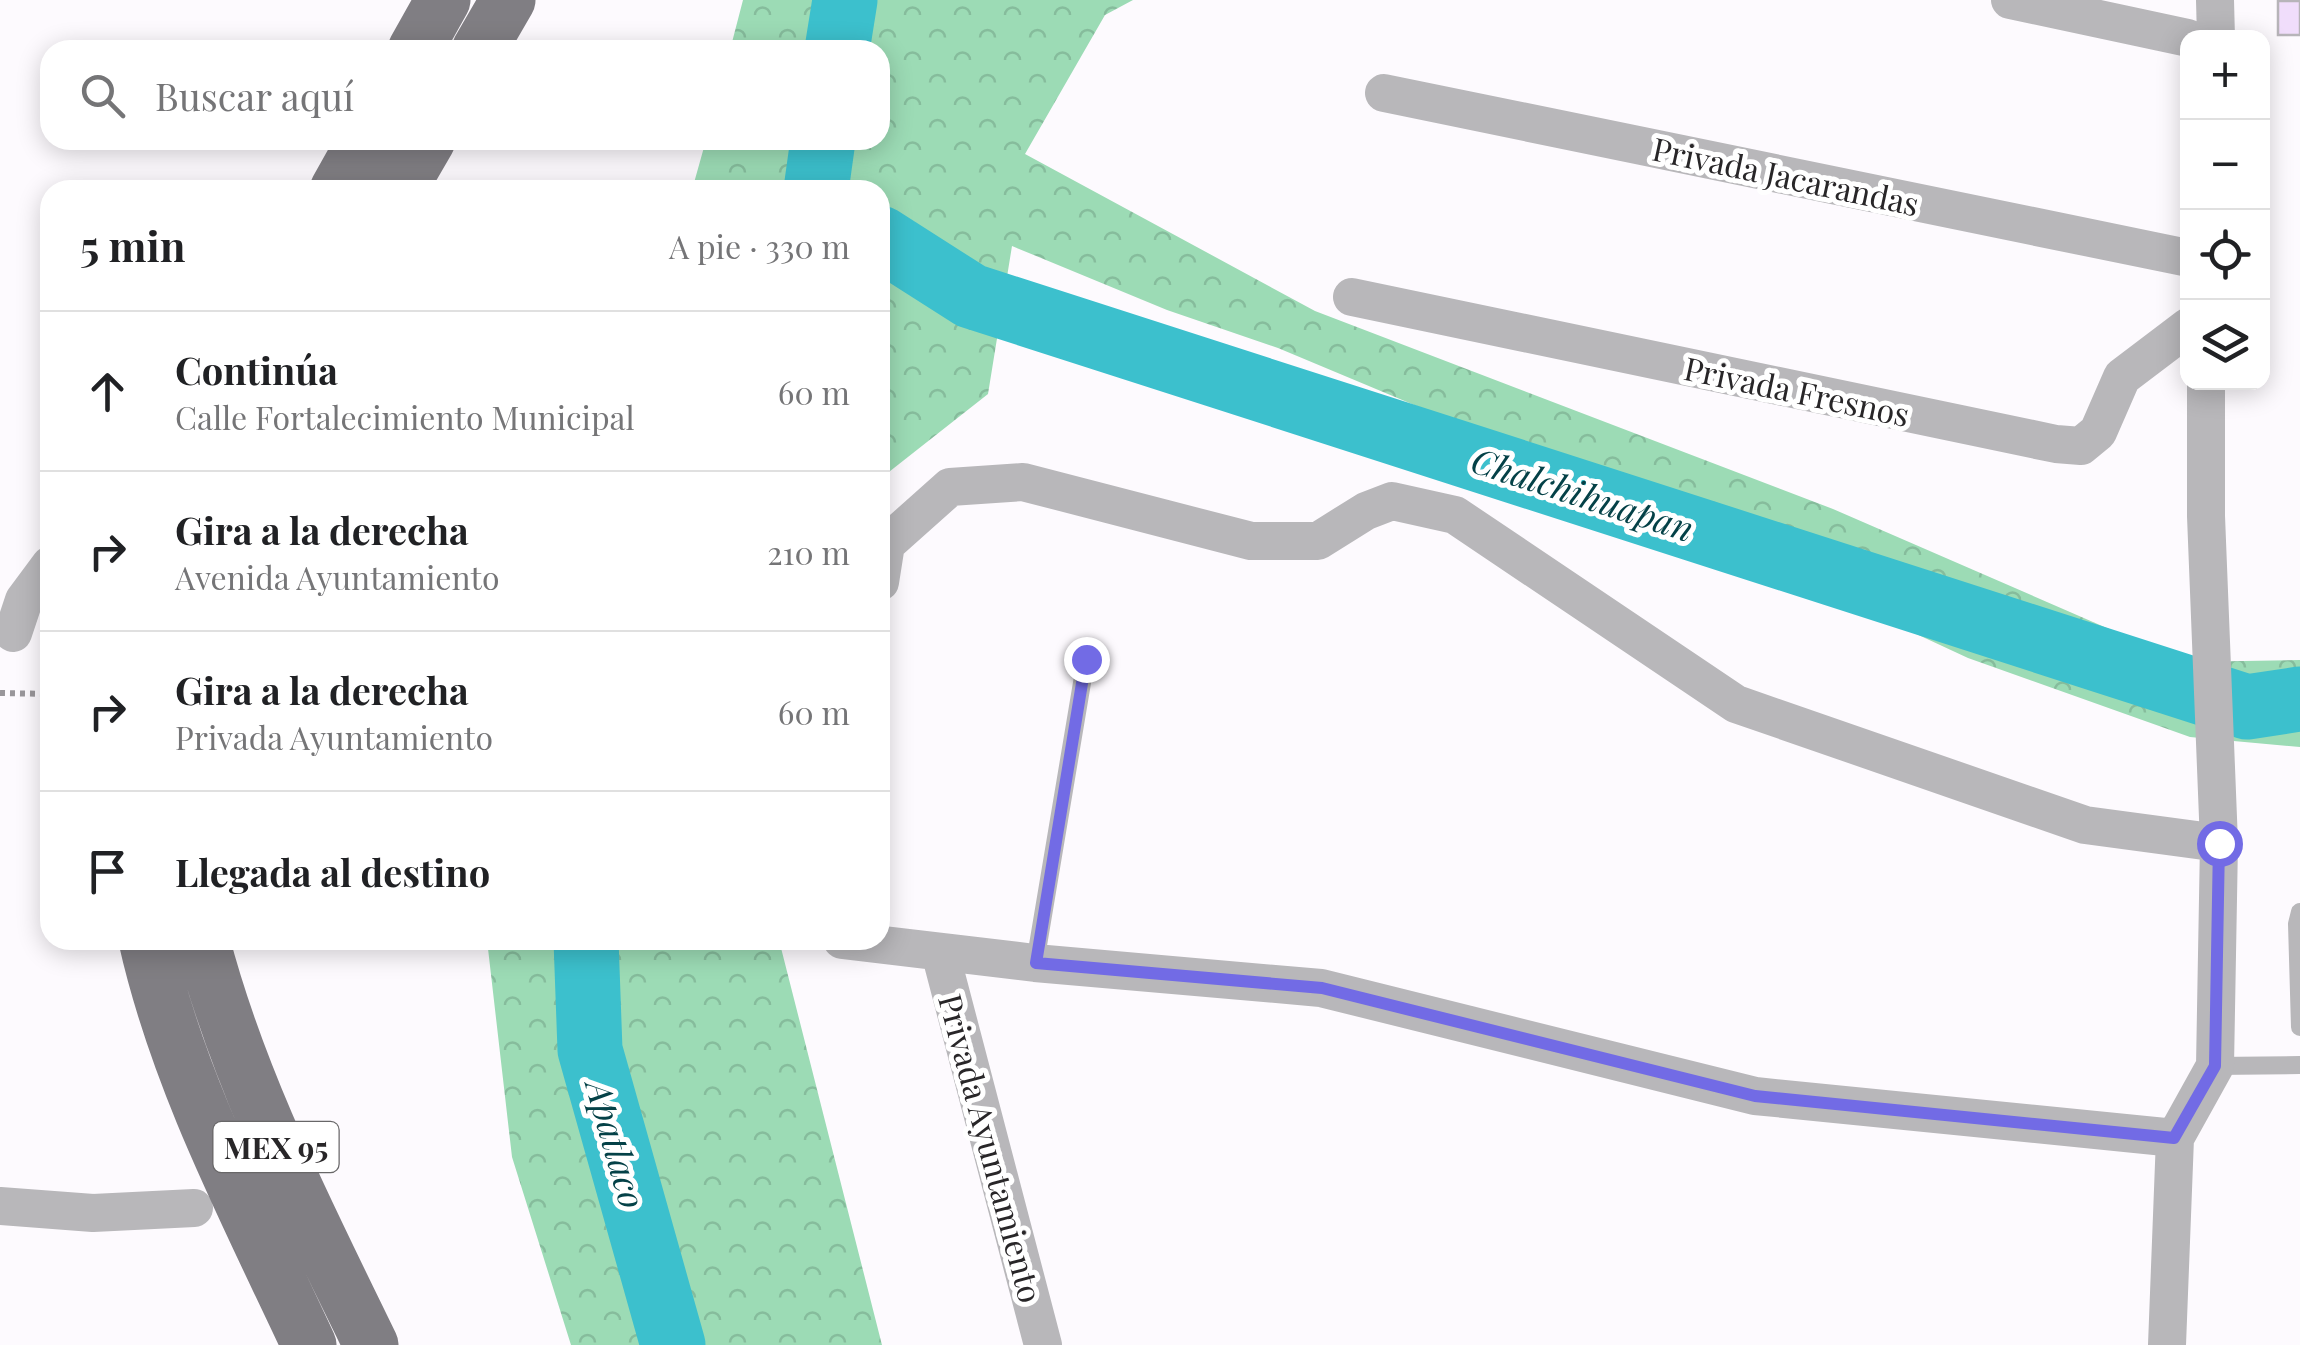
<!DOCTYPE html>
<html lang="es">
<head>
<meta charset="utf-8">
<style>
  :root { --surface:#fff; --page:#f2f2f2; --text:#202124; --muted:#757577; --line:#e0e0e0 }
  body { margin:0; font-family:"Playfair Display",serif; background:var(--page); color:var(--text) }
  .controls { position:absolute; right:30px; top:30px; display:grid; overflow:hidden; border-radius:20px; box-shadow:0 5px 25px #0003 }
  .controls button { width:90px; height:90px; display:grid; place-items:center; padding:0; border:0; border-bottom:2px solid var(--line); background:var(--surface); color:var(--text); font:50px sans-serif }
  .stop { position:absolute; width:30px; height:30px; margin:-22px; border:8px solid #726be5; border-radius:50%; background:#fff }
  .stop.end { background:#726be5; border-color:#fff; box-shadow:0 2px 10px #0008 }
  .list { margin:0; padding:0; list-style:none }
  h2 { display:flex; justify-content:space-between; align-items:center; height:130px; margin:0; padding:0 40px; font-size:42px }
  h2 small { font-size:32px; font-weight:400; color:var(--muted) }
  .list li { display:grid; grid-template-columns:65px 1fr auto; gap:30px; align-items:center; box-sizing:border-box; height:160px; padding:0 40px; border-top:2px solid var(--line) }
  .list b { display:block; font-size:38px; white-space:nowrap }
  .list p { margin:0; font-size:32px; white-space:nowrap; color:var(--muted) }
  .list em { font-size:32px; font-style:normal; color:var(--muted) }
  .icon { flex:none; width:55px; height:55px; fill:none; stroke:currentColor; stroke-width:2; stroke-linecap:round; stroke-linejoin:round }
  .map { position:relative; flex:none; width:2300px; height:1345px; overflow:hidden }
  .search { position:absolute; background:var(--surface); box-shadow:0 5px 25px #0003; left:40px; top:40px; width:850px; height:110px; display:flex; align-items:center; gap:25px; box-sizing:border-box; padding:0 35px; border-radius:30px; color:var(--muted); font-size:38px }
  .panel { position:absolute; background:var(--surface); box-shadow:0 5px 25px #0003; left:40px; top:180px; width:850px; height:770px; border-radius:30px }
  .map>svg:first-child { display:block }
  .forest { fill:url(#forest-crowns) }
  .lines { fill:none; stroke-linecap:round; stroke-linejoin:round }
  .river { stroke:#3cc0cd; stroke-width:65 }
  .building { fill:#f0ddfb; stroke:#b7b4b9; stroke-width:2.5 }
  .path { stroke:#99969a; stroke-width:6; stroke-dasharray:5 5; stroke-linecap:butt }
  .service { stroke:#b8b7ba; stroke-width:18 }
  .minor { stroke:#b8b7ba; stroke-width:38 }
  .primary { stroke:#807e83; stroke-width:55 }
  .route { stroke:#726be5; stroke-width:12 }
  .labels { text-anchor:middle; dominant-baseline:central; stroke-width:10; stroke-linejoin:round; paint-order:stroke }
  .shield { fill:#fff; stroke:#686768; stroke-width:2.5 }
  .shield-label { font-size:30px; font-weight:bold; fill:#282628 }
  .street-label { font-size:32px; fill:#282628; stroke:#fff }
  .water-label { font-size:35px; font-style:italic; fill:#044147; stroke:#fff }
</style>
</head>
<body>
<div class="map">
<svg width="2300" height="1345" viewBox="0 0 2300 1345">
  <defs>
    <pattern id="forest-crowns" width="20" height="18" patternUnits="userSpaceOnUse" patternTransform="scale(2.5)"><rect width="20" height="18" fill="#9cdbb5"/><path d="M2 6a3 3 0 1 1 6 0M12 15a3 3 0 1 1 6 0" fill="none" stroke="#86bc9c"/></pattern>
  </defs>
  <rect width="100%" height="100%" fill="#fdfafe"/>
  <path class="forest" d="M 743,0 L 1133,0 L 1105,15 L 1025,154 L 1315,311 L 1833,509 L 2185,662 L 2300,660 L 2300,747 L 2190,737 L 1968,658 L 1505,443 L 1278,348 L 1167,310 L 1012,246 L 988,394 L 880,479 L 880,190 L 692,190 L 706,140 L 880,140 L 880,50 L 730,50 Z
    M 487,940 L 779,940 L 882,1345 L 571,1345 L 512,1157 Z"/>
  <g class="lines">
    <path class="river" d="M 837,50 L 845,0
      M 816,190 L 823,140
      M 880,238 L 971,296 L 2247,707 L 2300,699
      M 586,940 L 590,1050 L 673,1345"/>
  </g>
  <path class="building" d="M 2278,1 L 2300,1 L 2300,35 L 2278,35 Z"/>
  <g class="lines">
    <path class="path" d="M 0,693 L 50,694"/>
    <path class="service" d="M 2300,912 L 2297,924 L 2300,1027
      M 1035,963 L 1086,659
      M 2215,1066 L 2300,1065"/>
    <path class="minor" d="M 2010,0 L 2188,38
      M 2215,0 L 2216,38
      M 1384,93 L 2188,258
      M 1352,297 L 2056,444 L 2081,446 L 2098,432 L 2122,377 L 2188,327
      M 880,582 L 886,544 L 950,487 L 1023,482 L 1251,541 L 1318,541 L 1366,511 L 1392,501 L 1455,515 L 1736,704 L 2085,825 L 2219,843
      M 13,633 L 24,600 L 50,565
      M 842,940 L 1035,963 L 1321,988 L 1755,1096 L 2175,1138
      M 940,952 L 1043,1345
      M 0,1206 L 93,1213 L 194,1208
      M 2167,1345 L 2175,1138 L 2215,1066 L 2219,843 L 2206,516 L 2206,382"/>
    <path class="primary" d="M 415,50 L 443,0
      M 479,50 L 508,0
      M 337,190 L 365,140
      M 399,190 L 428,140
      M 146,940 C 178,1082 248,1214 309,1345
      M 202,940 C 239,1082 307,1213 371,1345"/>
  </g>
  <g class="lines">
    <path class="route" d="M 1086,659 L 1036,963 L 1322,988 L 1755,1096 L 2174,1138 L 2215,1066 L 2219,843"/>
  </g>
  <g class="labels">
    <rect class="shield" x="213.5" y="1122" width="125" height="50" rx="8"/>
    <g class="shield-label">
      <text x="276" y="1147">MEX 95</text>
    </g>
    <g class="street-label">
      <text transform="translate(1786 175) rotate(12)">Privada Jacarandas</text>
      <text transform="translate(1797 390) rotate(12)">Privada Fresnos</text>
      <text transform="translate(992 1148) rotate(75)">Privada Ayuntamiento</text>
    </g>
    <g class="water-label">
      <text transform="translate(1583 493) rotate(18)">Chalchihuapan</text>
      <text transform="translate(617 1144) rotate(74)">Apatlaco</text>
    </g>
  </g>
</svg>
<div class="controls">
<button>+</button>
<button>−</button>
<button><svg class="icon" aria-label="locate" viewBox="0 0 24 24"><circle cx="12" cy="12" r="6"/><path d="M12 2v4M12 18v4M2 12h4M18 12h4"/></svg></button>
<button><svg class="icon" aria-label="layers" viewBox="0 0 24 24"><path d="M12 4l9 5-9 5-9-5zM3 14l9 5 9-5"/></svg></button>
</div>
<div class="stop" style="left:2219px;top:843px"></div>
<div class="stop end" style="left:1086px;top:659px"></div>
<div class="search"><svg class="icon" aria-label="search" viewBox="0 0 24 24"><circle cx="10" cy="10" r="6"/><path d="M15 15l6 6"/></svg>Buscar aquí</div>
<section class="panel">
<h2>5 min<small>A pie · 330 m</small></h2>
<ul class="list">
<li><svg class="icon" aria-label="ahead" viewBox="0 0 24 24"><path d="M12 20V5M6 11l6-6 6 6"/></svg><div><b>Continúa</b><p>Calle Fortalecimiento Municipal</p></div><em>60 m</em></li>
<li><svg class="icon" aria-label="right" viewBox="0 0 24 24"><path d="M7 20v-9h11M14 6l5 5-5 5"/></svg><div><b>Gira a la derecha</b><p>Avenida Ayuntamiento</p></div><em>210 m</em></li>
<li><svg class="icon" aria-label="right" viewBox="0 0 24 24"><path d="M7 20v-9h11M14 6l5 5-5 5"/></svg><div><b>Gira a la derecha</b><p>Privada Ayuntamiento</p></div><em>60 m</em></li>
<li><svg class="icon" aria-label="arrive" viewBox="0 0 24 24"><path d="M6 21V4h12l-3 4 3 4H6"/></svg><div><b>Llegada al destino</b></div></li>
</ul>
</section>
</div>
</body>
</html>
